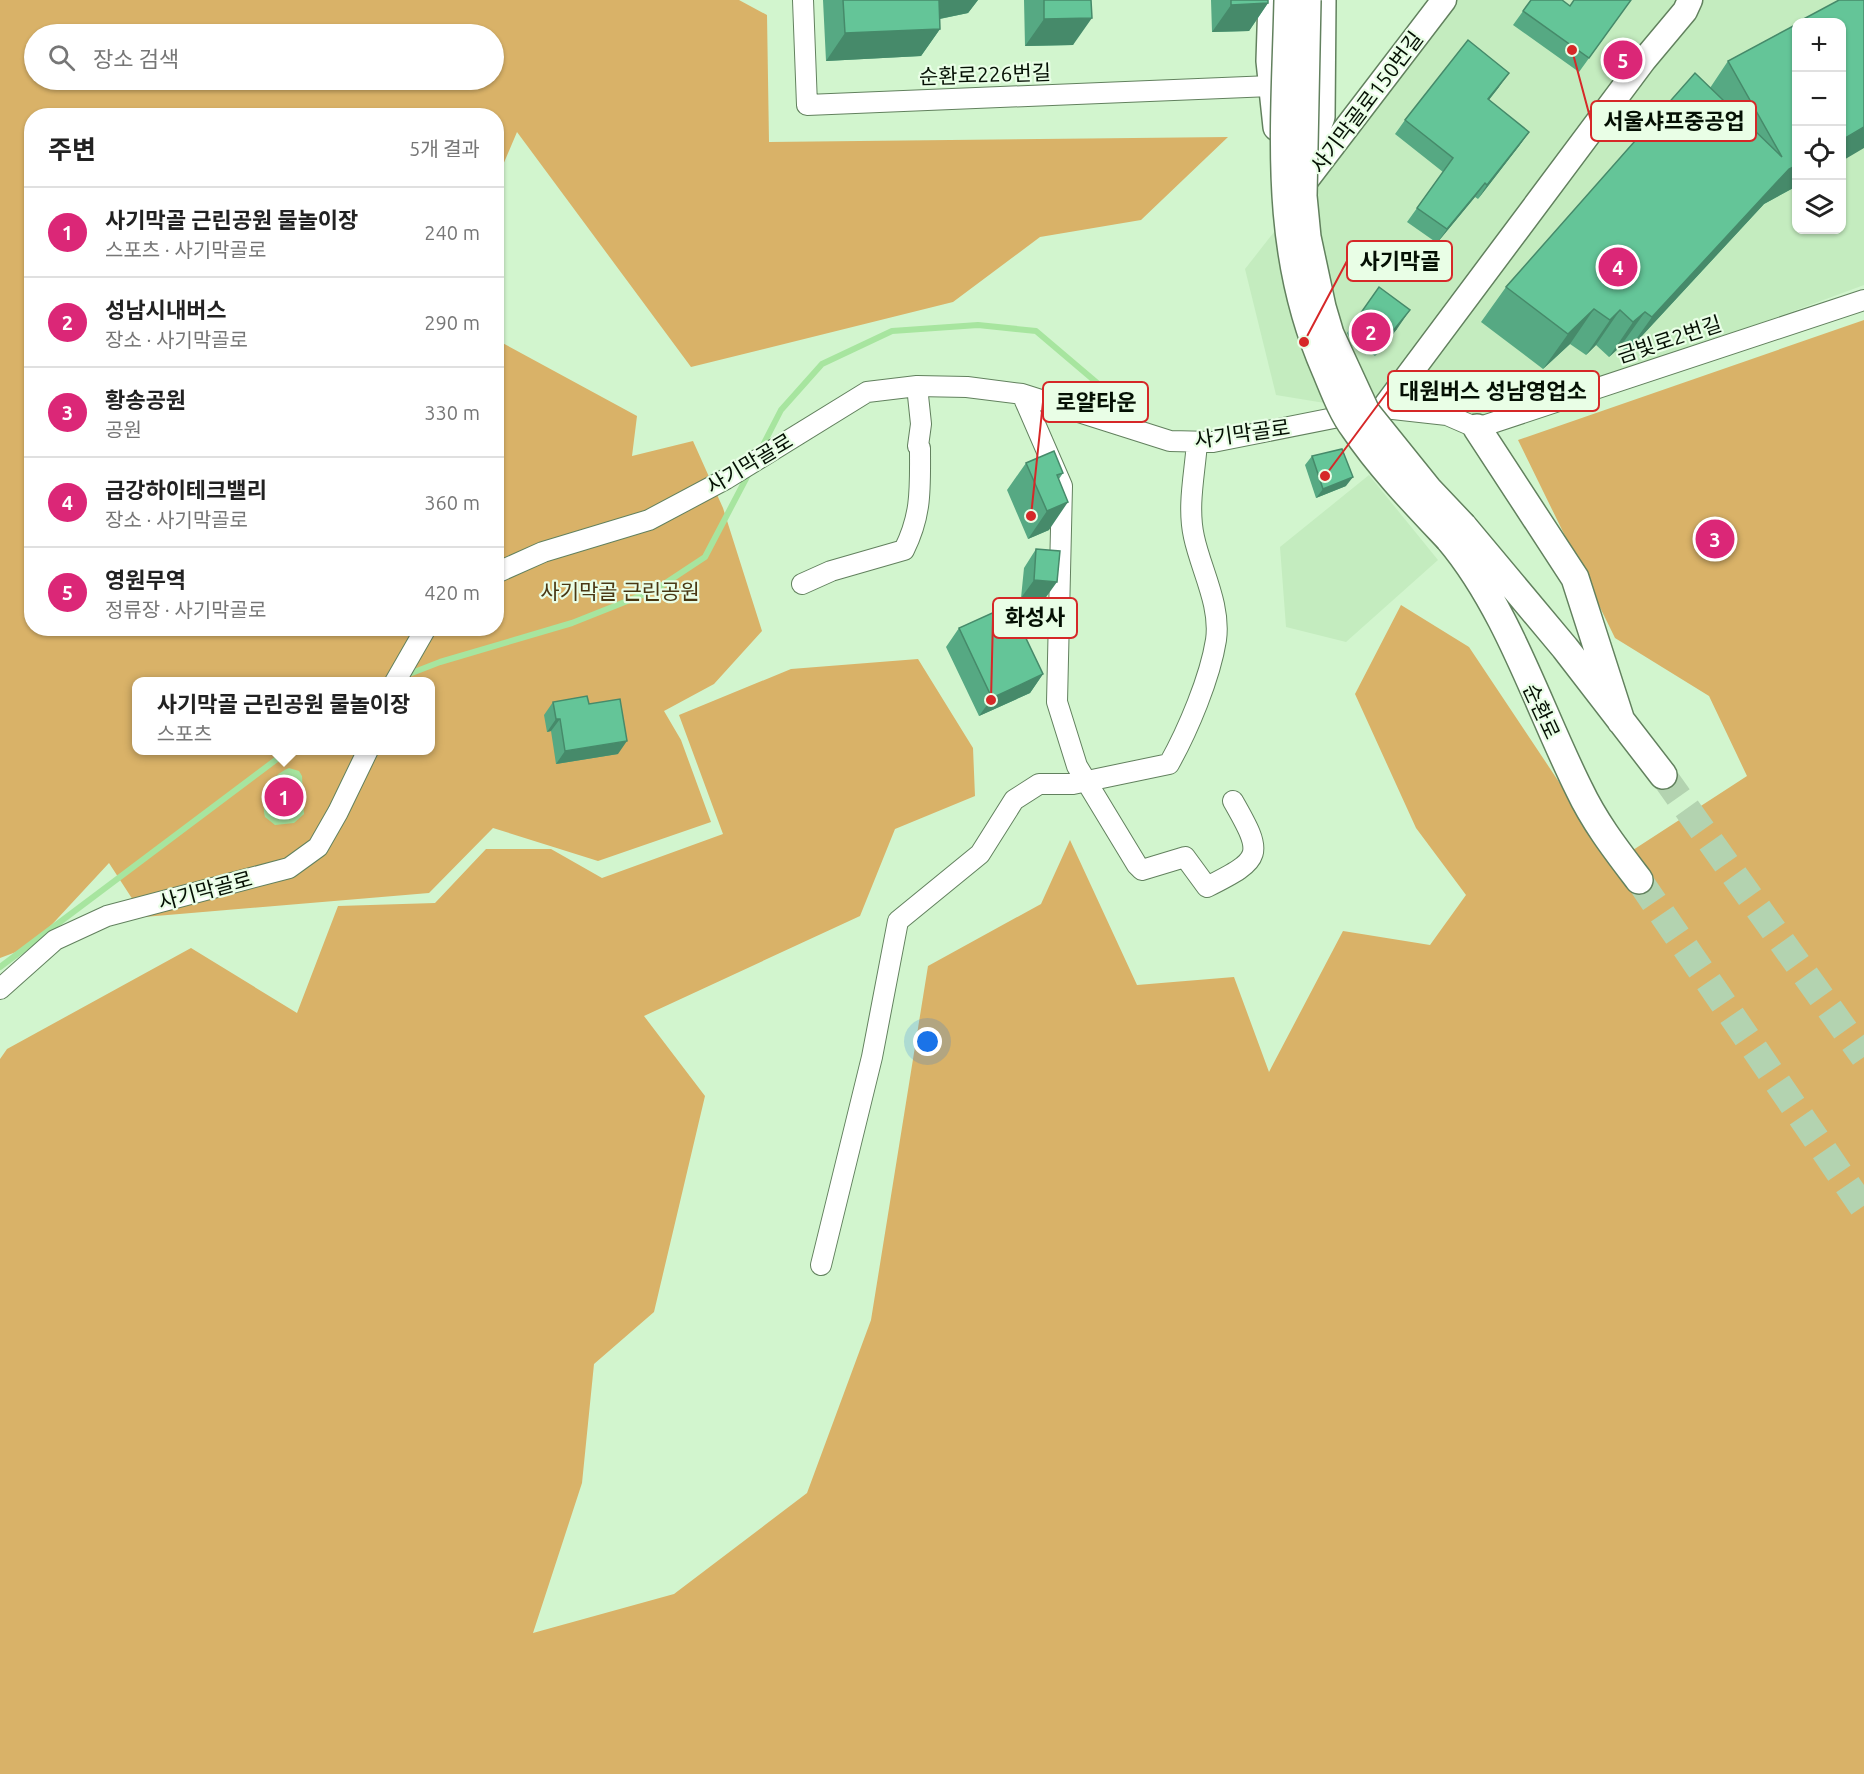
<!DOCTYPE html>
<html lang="ko">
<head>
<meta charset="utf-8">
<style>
  :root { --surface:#fff; --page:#f6f6f6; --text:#222; --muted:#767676; --line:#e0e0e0; --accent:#db2777 }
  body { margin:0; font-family:Ubuntu,"Noto Sans KR",sans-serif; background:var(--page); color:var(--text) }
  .controls { position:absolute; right:18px; top:18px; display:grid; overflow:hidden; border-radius:12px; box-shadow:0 2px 4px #0004 }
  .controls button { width:54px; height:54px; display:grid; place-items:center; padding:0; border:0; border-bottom:2px solid var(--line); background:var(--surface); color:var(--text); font:30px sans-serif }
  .you { position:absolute; left:928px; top:1042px; width:21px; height:21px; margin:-15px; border:4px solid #fff; border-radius:50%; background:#1a73e8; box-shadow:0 0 0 9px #1a73e833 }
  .badge { display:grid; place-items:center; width:39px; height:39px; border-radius:50%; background:var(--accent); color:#fff; font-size:20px; font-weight:700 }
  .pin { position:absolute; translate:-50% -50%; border:3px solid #fff; box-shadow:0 2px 6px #0006 }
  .popup { position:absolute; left:132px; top:677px; width:303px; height:78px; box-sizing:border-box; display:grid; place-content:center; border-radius:12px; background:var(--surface); filter:drop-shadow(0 2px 4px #0005); font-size:20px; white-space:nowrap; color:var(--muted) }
  .popup b { font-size:22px; color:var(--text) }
  .popup::after { content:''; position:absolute; left:50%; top:100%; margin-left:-12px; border:12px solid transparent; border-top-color:var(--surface) }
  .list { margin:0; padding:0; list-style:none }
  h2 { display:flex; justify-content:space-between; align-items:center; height:78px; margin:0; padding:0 24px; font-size:26px }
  h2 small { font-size:20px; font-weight:400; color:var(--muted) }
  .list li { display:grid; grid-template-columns:39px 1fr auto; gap:18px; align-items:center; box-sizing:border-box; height:90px; padding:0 24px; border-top:2px solid var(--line) }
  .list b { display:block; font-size:22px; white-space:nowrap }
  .list p { margin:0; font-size:20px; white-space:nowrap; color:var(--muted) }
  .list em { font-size:20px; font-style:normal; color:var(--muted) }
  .icon { flex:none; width:33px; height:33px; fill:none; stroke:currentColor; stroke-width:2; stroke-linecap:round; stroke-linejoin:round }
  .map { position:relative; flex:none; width:1864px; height:1774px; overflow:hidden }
  .search { position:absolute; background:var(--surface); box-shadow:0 2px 4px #0004; left:24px; top:24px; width:480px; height:66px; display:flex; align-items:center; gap:15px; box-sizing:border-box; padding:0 21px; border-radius:33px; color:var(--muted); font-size:22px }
  .panel { position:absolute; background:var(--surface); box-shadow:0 2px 4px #0004; left:24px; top:108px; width:480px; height:528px; border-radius:24px }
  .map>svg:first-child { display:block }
  .built { fill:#c4ecbf; fill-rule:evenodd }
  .green { fill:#d9b268; fill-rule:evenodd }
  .water { fill:#a7e59f }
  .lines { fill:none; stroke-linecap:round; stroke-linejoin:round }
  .stream { stroke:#a7e59f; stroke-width:6 }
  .secondary-tunnel { stroke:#b3d3b0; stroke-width:27; stroke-dasharray:27 14; stroke-linecap:butt }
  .minor-casing { stroke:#62815e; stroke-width:22 }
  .tertiary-casing { stroke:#62815e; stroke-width:27 }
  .secondary-casing { stroke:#62815e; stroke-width:30 }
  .minor { stroke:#fff; stroke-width:20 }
  .tertiary { stroke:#fff; stroke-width:24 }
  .secondary { stroke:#fff; stroke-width:27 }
  .secondary-bridge-casing { stroke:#62815e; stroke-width:30; stroke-linecap:butt }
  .secondary-bridge { stroke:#fff; stroke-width:27 }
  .wall { fill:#56a983 }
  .shaded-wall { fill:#468a6a }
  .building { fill:#64c598; stroke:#468a6a; stroke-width:1.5 }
  .labels { text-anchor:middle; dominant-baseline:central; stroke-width:4.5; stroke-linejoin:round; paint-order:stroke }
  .street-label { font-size:21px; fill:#051004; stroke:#e9fee6 }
  .park-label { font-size:21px; fill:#493713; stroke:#e9fee6 }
  .leader { fill:none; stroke:#d62828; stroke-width:2 }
  .callout-dot { fill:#d62828; stroke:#e9fee6; stroke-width:2 }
  .callout { fill:#e9fee6; stroke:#d62828; stroke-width:2 }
  .callout-label { font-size:22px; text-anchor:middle; font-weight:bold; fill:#051004 }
</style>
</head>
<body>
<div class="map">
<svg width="1864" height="1774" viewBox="0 0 1864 1774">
  <rect width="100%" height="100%" fill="#d2f5ce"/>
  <path class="built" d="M 1456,0 L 1864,0 L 1864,285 L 1477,428 L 1276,395 L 1245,269 ZM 1796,22 L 1842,22 L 1842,230 L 1796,230 Z
    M 1369,475 L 1438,560 L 1346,642 L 1286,627 L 1280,547 Z"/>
  <path class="green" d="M 0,0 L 739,0 L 767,15 L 769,142 L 1228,137 L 1141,220 L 1040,237 L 953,302 L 691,367 L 517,132 L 497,179 L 496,116 L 32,116 L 32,628 L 496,628 L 497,340 L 637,416 L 632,456 L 693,441 L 723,508 L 762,631 L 714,684 L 664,711 L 681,740 L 711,822 L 598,861 L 493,828 L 429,893 L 144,917 L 109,863 L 32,946 L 0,958 ZM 34,34 L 494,34 L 494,80 L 34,80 ZM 137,682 L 431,682 L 431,750 L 137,750 Z
    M 1864,320 L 1864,1774 L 0,1774 L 0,1059 L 7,1049 L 191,948 L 297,1013 L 338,906 L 435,903 L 486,849 L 551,849 L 602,878 L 723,834 L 679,715 L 791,669 L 918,659 L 973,748 L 975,796 L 895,829 L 860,916 L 644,1016 L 705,1096 L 654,1312 L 594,1364 L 582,1483 L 533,1633 L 674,1594 L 807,1493 L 871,1320 L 928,966 L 1041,904 L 1070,840 L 1137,985 L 1234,977 L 1269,1072 L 1343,931 L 1430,945 L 1466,895 L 1416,828 L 1355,694 L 1401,605 L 1469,647 L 1613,863 L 1747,776 L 1709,696 L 1615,638 L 1518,440 Z"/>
  <path class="water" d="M 289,768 L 299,771 L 302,776 L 304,814 L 294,823 L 275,825 L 265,817 C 260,799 270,775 289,768 Z"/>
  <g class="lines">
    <path class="stream" d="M 760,451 L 781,410 L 822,364 L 892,331 L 978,325 L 1036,331 L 1109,393
      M 404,676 L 440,662 L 572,623 L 655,590 L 705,557 L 750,471
      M 0,967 L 289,750"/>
    <path class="secondary-tunnel" d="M 1663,775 L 1864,1057
      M 1639,880 L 1864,1209"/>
    <g class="minor-casing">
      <path id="minor" d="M 803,0 L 807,105 L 1271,86
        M 1022,394 L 1062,486 L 1057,702 L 1077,766 L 1137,865 L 1142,870 L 1185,857 L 1207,887 C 1263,859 1264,855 1233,801
        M 496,573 L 543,552 L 649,520 L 726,479 L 867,392 L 917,386 L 967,387 L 1022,394 L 1170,441 L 1213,442 L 1384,408 L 1447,415 L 1477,428 L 1864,300
        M 802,584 L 831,571 L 904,550 C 922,514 920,488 920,448 L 918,446 L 921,424 L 917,386
        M 395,682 L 426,628
        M 0,989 L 55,940 L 107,916 L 289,868 L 318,847 L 338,812 L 368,750
        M 821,1265 L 872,1057 L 898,921 L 980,854 L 1014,800 L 1039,784 L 1073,784 L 1169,764 C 1188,730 1210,678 1216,640 C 1221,605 1201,570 1194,537 C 1187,506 1195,473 1197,442"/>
    </g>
    <g class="tertiary-casing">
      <path id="tertiary" d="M 1298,191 L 1444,0
        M 1384,408 L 1644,60 L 1685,11 L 1690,0"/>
    </g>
    <g class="secondary-casing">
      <path id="secondary" d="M 1272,0 L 1270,61 L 1277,127
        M 1305,161 L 1321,117 L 1322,0
        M 1477,428 L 1575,578 L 1621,721
        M 1463,526 L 1565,648 L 1663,775
        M 1449,539 C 1508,609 1538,707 1579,789 C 1595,823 1617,851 1639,880"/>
    </g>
    <use href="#minor" class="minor"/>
    <use href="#tertiary" class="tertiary"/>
    <use href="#secondary" class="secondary"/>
    <g class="secondary-bridge-casing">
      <path id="secondary-bridge" d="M 1288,0 C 1285,131 1272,248 1326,371 C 1334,390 1342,412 1354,428 C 1381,468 1416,504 1449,539
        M 1307,0 L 1303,196 L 1307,237 L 1322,307 L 1330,334 L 1366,412 L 1428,489 L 1463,526"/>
    </g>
    <use href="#secondary-bridge" class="secondary-bridge"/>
  </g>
  <path class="wall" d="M 823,0 L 978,0 L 968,13 L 940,19 L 940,29 L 921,56 L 826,61 Z
    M 1024,0 L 1091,0 L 1073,45 L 1025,46 Z
    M 1211,0 L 1268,0 L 1268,3 L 1249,31 L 1212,32 Z
    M 1531,0 L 1570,6 L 1631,0 L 1579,72 L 1513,25 Z
    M 1797,24 L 1797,186 L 1764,204 L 1627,352 L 1620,347 L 1609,357 L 1596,345 L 1586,355 L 1570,344 L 1543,369 L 1481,322 L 1506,287 L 1710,88 L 1728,61 Z
    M 1499,87 L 1489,100 L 1529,132 L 1519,146 L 1478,199 L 1475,197 L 1437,243 L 1407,222 L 1443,172 L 1395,134 L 1405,120 Z
    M 1379,287 L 1397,329 L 1375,356 L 1349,337 L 1347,333 Z
    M 1312,456 L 1346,486 L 1316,498 L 1305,465 Z
    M 1026,463 L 1063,473 L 1059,479 L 1049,530 L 1028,539 L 1007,490 Z
    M 1036,549 L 1044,600 L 1021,598 L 1024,568 Z
    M 959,628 L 1043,674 L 1030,693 L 979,716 L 946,647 Z
    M 553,702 L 589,704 L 618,754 L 556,764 L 551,731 L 547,732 L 544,715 Z"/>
  <path class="shaded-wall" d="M 935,0 L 978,0 L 968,13 L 919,23 Z
    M 1268,3 L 1249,31 L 1212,32 L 1231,5 Z
    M 1092,18 L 1073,45 L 1025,46 L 1044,19 Z
    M 940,29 L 921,56 L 826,61 L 845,33 Z
    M 1509,73 L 1499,87 L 1478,113 L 1488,99 Z
    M 1864,127 L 1864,148 L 1842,161 L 1842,140 Z
    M 1529,132 L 1519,146 L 1478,199 L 1487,185 Z
    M 1797,165 L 1797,186 L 1764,204 L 1627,352 L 1652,317 L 1789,169 Z
    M 1485,183 L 1475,197 L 1437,243 L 1447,229 Z
    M 1594,309 L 1570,344 L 1543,369 L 1568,334 Z
    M 1410,310 L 1397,329 L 1375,356 L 1388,337 Z
    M 1620,310 L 1596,345 L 1586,355 L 1610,320 Z
    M 1645,312 L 1620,347 L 1609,357 L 1633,322 Z
    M 1353,477 L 1346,486 L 1316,498 L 1323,489 Z
    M 1068,502 L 1049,530 L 1028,539 L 1047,511 Z
    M 1034,580 L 1057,582 L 1044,600 L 1021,598 Z
    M 1043,674 L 1030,693 L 979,716 L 992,698 Z
    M 556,719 L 560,719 L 551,731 L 547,732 Z
    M 627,741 L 618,754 L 556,764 L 565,751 Z"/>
  <path class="building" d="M 843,0 L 939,0 L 940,29 L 845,33 Z
    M 1044,0 L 1091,0 L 1092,18 L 1044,19 Z
    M 1231,0 L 1268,0 L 1268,3 L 1231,5 Z
    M 1531,0 L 1562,0 L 1570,6 L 1574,0 L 1631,0 L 1589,58 L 1523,11 Z
    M 1839,0 L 1864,0 L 1864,127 L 1842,140 L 1842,22 L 1798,22 Z
    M 1797,24 L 1797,165 L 1789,169 L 1652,317 L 1645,312 L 1633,322 L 1620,310 L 1610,320 L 1594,309 L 1568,334 L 1506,287 L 1695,73 L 1782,157 L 1728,61 Z
    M 1468,40 L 1509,73 L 1488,99 L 1529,132 L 1487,185 L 1485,183 L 1447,229 L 1417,208 L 1453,158 L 1405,120 Z
    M 1379,287 L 1410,310 L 1388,337 L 1362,319 L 1360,314 Z
    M 1342,449 L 1353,477 L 1323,489 L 1312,456 Z
    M 1054,451 L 1063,473 L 1057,475 L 1068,502 L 1047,511 L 1026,463 Z
    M 1036,549 L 1060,551 L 1057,582 L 1034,580 Z
    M 1010,605 L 1043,674 L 992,698 L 959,628 Z
    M 587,696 L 589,704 L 620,699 L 627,741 L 565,751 L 560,719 L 556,719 L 553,702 Z"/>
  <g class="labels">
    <g class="street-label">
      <text transform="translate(985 74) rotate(-2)">순환로226번길</text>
      <text transform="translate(1366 102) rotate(-53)">사기막골로150번길</text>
      <text transform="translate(1669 339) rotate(-18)">금빛로2번길</text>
      <text transform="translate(1242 433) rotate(-8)">사기막골로</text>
      <text transform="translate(749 463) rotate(-31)">사기막골로</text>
      <text transform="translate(1542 711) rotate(65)">순환로</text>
      <text transform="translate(205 890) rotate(-15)">사기막골로</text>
    </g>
    <g class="park-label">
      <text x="620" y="591">사기막골 근린공원</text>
    </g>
  </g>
  <path class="leader" d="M1572 50L1591 121M1304 342L1347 261M1325 476L1388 391M1031 516L1043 402M991 700L993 618"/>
  <g class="callout-dot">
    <circle cx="1572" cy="50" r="6"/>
    <circle cx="1304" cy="342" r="6"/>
    <circle cx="1325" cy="476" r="6"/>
    <circle cx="1031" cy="516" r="6"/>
    <circle cx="991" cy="700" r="6"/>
  </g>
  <g class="callout">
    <rect x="1591" y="101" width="165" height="40" rx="6"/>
    <rect x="1347" y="241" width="105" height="40" rx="6"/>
    <rect x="1388" y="371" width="211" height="40" rx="6"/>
    <rect x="1043" y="382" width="105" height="40" rx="6"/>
    <rect x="993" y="598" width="84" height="40" rx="6"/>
  </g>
  <g class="callout-label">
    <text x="1674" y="129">서울샤프중공업</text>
    <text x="1400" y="269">사기막골</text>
    <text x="1493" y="399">대원버스 성남영업소</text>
    <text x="1096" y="410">로얄타운</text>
    <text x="1035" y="625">화성사</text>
  </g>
</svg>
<div class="controls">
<button>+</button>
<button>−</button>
<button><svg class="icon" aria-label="locate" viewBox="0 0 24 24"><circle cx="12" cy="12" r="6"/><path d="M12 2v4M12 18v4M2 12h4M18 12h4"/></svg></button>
<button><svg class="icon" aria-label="layers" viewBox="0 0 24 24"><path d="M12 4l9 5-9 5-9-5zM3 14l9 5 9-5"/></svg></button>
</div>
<div class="you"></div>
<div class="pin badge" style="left:284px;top:797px">1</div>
<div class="popup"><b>사기막골 근린공원 물놀이장</b>스포츠</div>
<div class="pin badge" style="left:1371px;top:332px">2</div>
<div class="pin badge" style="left:1715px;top:539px">3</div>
<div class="pin badge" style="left:1618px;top:267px">4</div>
<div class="pin badge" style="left:1623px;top:60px">5</div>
<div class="search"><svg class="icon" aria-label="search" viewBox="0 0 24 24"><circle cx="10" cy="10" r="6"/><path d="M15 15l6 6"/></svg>장소 검색</div>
<section class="panel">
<h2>주변<small>5개 결과</small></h2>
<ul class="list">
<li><span class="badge">1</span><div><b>사기막골 근린공원 물놀이장</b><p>스포츠 · 사기막골로</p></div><em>240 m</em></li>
<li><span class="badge">2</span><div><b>성남시내버스</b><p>장소 · 사기막골로</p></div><em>290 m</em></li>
<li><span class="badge">3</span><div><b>황송공원</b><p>공원</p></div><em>330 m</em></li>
<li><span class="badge">4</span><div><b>금강하이테크밸리</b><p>장소 · 사기막골로</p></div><em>360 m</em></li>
<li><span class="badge">5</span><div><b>영원무역</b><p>정류장 · 사기막골로</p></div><em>420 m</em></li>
</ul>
</section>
</div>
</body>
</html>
